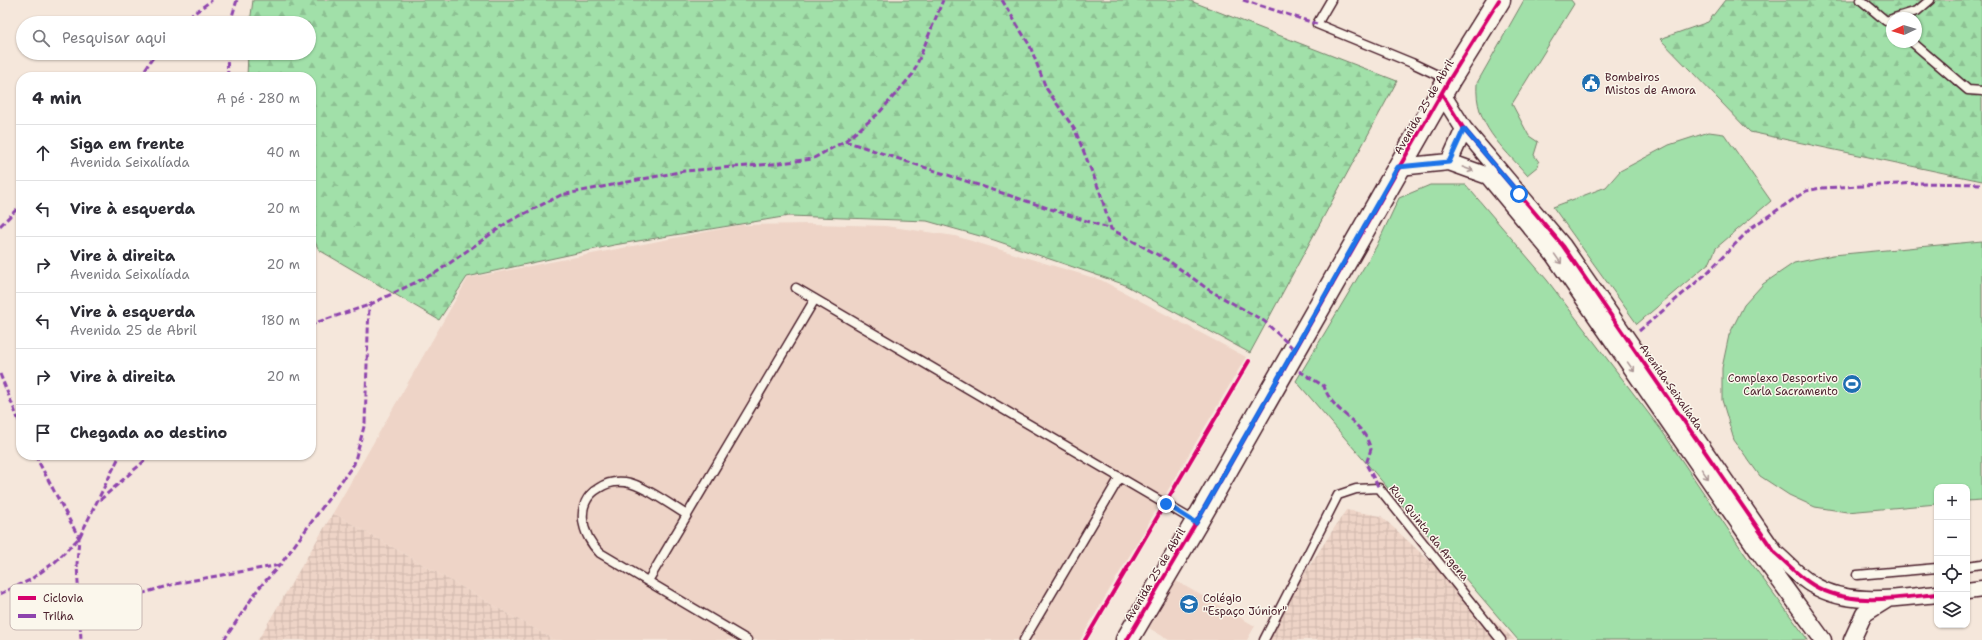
<!DOCTYPE html>
<html lang="pt">
<head>
<meta charset="utf-8">
<style>
  :root { --surface:#fff; --page:#f7f7f7; --text:#2b2b33; --muted:#7c7c81; --line:#e1e1e2 }
  body { margin:0; font-family:"Shantell Sans",sans-serif; background:var(--page); color:var(--text) }
  .controls { position:absolute; right:12px; bottom:12px; display:grid; overflow:hidden; border-radius:8px; box-shadow:0 1px 3px #0004 }
  .controls button { width:36px; height:36px; display:grid; place-items:center; padding:0; border:0; border-bottom:1px solid var(--line); background:var(--surface); color:var(--text); font:20px sans-serif }
  .compass { position:absolute; left:1886px; top:12px; width:36px; height:36px; border-radius:50%; background:var(--surface); box-shadow:0 1px 3px #0004; rotate:266deg }
  .stop { position:absolute; width:12px; height:12px; margin:-9px; border:3px solid #1a73e8; border-radius:50%; background:#fff }
  .stop.end { background:#1a73e8; border-color:#fff; box-shadow:0 1px 4px #0008 }
  .list { margin:0; padding:0; list-style:none }
  h2 { display:flex; justify-content:space-between; align-items:center; height:52px; margin:0; padding:0 16px; font-size:17px }
  h2 small { font-size:13px; font-weight:400; color:var(--muted) }
  .list li { display:grid; grid-template-columns:26px 1fr auto; gap:12px; align-items:center; box-sizing:border-box; height:56px; padding:0 16px; border-top:1px solid var(--line) }
  .list b { display:block; font-size:15px; white-space:nowrap }
  .list p { margin:0; font-size:13px; white-space:nowrap; color:var(--muted) }
  .list em { font-size:13px; font-style:normal; color:var(--muted) }
  .icon { flex:none; width:22px; height:22px; fill:none; stroke:currentColor; stroke-width:2; stroke-linecap:round; stroke-linejoin:round }
  .map { position:relative; flex:none; width:1982px; height:640px; overflow:hidden }
  .search { position:absolute; background:var(--surface); box-shadow:0 1px 3px #0004; left:16px; top:16px; width:300px; height:44px; display:flex; align-items:center; gap:10px; box-sizing:border-box; padding:0 14px; border-radius:22px; color:var(--muted); font-size:15px }
  .panel { position:absolute; background:var(--surface); box-shadow:0 1px 3px #0004; left:16px; top:72px; width:300px; height:388px; border-radius:16px }
  .map>svg:first-child { display:block }
  .built { fill:#eed4c7 }
  .industrial { fill:url(#industrial-grid) }
  .grass { fill:#a1e0a9; stroke:#76806a }
  .forest { fill:url(#forest-firs); stroke:#76806a; fill-rule:evenodd }
  .lines { fill:none; stroke-linecap:round; stroke-linejoin:round }
  .lane-casing { stroke:#4a1f2b; stroke-width:11 }
  .street-casing { stroke:#4a1f2b; stroke-width:19 }
  .primary-casing { stroke:#4a1f2b; stroke-width:25 }
  .lane { stroke:#fbf7ec; stroke-width:8 }
  .street { stroke:#fbf7ec; stroke-width:16 }
  .primary { stroke:#fbf7ec; stroke-width:22 }
  .quiet { stroke:#8e44ad; stroke-width:3; stroke-dasharray:6 3; stroke-linecap:butt }
  .cycleway-casing { stroke:#fbf7ec; stroke-width:6 }
  .cycleway { stroke:#d6006c; stroke-width:4 }
  .oneway { stroke:#ab9695 }
  .route { stroke:#1a73e8; stroke-width:5 }
  .labels { text-anchor:middle; dominant-baseline:central; stroke-width:3; stroke-linejoin:round; paint-order:stroke }
  .poi-label { font-size:11px; fill:#4a1f2b; stroke:#fbf7ec; text-anchor:start }
  .street-label { font-size:11px; fill:#4a1f2b; stroke:#fbf7ec }
  .key { fill:#fbf7ec; stroke:#c6b6b2; stroke-width:1 }
  .key-label { font-size:11px; fill:#4a1f2b }
</style>
</head>
<body>
<div class="map">
<svg width="1982" height="640" viewBox="0 0 1982 640">
  <defs>
    <pattern id="industrial-grid" width="8" height="8" patternUnits="userSpaceOnUse"><rect width="8" height="8" fill="#eed4c7"/><path d="M0 4h8M4 0v8" fill="none" stroke="#ceb6ab"/></pattern>
    <pattern id="forest-firs" width="22" height="20" patternUnits="userSpaceOnUse"><rect width="22" height="20" fill="#a1e0a9"/><path d="M5 1l3.5 6h-7zM16 11l3.5 6h-7z" fill="#8cc092"/></pattern>
  </defs>
  <rect width="100%" height="100%" fill="#f5e7db"/>
  <filter id="ink" filterUnits="userSpaceOnUse"><feTurbulence type="fractalNoise" baseFrequency=".025" numOctaves="2"/><feDisplacementMap in="SourceGraphic" scale="8" xChannelSelector="R" yChannelSelector="G"/><feConvolveMatrix kernelMatrix="1 2 1 2 8 2 1 2 1" color-interpolation-filters="sRGB"/></filter>
  <g filter="url(#ink)">
    <path class="built" d="M 814,224 L 885,226 L 955,236 L 1101,280 L 1246,357 L 1080,640 L 554,640 L 333,513 L 468,278 L 741,225 Z
      M 1176,581 L 1255,626 L 1247,640 L 1169,640 L 1149,628 Z"/>
    <path class="industrial" d="M 1346,510 L 1381,516 L 1515,640 L 1261,640 Z
      M 333,513 L 554,640 L 258,640 Z"/>
    <path class="grass" d="M 1524,0 L 1571,0 L 1574,4 L 1512,104 L 1529,136 L 1538,142 L 1534,155 L 1539,162 L 1538,166 L 1527,175 C 1502,146 1474,125 1477,83 Z
      M 1709,132 L 1724,134 L 1771,201 L 1716,248 L 1710,262 L 1637,324 L 1553,207 L 1606,187 L 1620,171 L 1669,145 Z
      M 1430,185 L 1466,185 L 1547,280 L 1662,431 L 1746,556 L 1808,640 L 1518,640 L 1296,381 L 1376,247 L 1399,198 Z
      M 1982,241 L 1982,500 L 1967,501 L 1967,487 L 1937,487 L 1937,504 L 1847,512 L 1815,507 L 1789,495 L 1760,476 L 1734,440 L 1722,400 L 1722,368 L 1729,335 L 1744,305 L 1763,284 L 1794,263 L 1833,255 Z"/>
    <path class="forest" d="M 253,0 L 1188,0 L 1397,81 L 1250,353 L 1123,284 L 994,240 L 927,221 L 789,216 L 614,245 L 467,277 L 439,320 L 319,250 L 311,234 L 311,77 L 247,77 L 248,53 L 309,53 L 309,23 L 250,23 Z
      M 1725,0 L 1982,0 L 1982,181 L 1750,132 L 1660,39 L 1708,22 ZM 1892,18 L 1916,18 L 1916,42 L 1892,42 Z"/>
    <g class="lines">
      <g class="lane-casing">
        <path id="lane" d="M 1331,0 L 1317,24 L 1412,63 L 1448,80
          M 1861,0 L 1886,21 L 1892,19
          M 1894,18 L 1917,11 L 1930,0
          M 1912,42 L 1968,90 L 1982,91
          M 796,288 L 1196,522
          M 687,515 C 672,506 642,484 625,482 C 616,481 606,483 599,488 C 573,503 582,536 600,553 L 747,640
          M 1967,566 L 1982,564
          M 1857,575 L 1937,568
          M 648,581 L 815,299
          M 1024,640 L 1120,477
          M 1264,640 L 1338,495 L 1356,489 L 1379,488 L 1501,640"/>
      </g>
      <g class="street-casing">
        <path id="street" d="M 1442,94 L 1464,129 L 1563,246 L 1775,553 C 1787,563 1799,577 1813,585 C 1849,607 1897,598 1937,594
          M 1449,162 L 1464,129
          M 1399,167 L 1449,162 L 1488,176 L 1553,254 L 1761,555 L 1823,640
          M 1967,591 L 1982,589
          M 1852,640 L 1864,614 L 1888,599"/>
      </g>
      <g class="primary-casing">
        <path id="primary" d="M 1127,640 L 1196,523 L 1449,80 L 1499,0"/>
      </g>
      <use href="#lane" class="lane"/>
      <use href="#street" class="street"/>
      <use href="#primary" class="primary"/>
      <path class="quiet" d="M 1002,0 L 1030,46 L 1046,88 L 1075,130 L 1100,192 L 1111,229 L 1169,261 L 1209,290 L 1264,321 L 1294,349
        M 1243,0 L 1317,24
        M 181,23 L 212,0
        M 230,23 L 237,0
        M 227,53 L 228,77
        M 140,77 L 156,53
        M 845,141 L 1111,229
        M 0,226 L 21,205
        M 311,327 L 315,323 L 369,305 L 437,272 L 508,222 L 561,195 L 684,171 L 772,164 L 812,159 L 845,141 L 878,114 L 913,74 L 943,0
        M 1639,331 L 1706,274 L 1752,227 L 1806,191 L 1821,188 L 1920,183 L 1982,184
        M 1299,371 L 1324,386 C 1330,407 1352,417 1364,434 C 1367,438 1369,444 1371,449 L 1366,464 L 1379,488
        M 0,374 L 21,426
        M 35,455 L 79,538 L 77,564 L 81,640
        M 100,500 L 151,455
        M 0,594 L 30,580 L 55,562 L 79,538 L 120,455
        M 79,599 C 115,608 145,590 180,583 C 213,576 247,571 280,565
        M 224,640 L 258,589 L 280,565 L 354,464 L 365,423 L 369,305"/>
      <g class="cycleway-casing">
        <path id="cycleway" d="M 1442,94 L 1464,129 L 1563,246 L 1775,553 C 1787,563 1799,577 1813,585 C 1849,607 1897,598 1937,594
          M 1085,640 L 1249,361
          M 1127,640 L 1196,523 L 1449,80 L 1499,0"/>
      </g>
      <use href="#cycleway" class="cycleway"/>
    </g>
    <defs><path id="oneway-shaft" d="M-6 0H5M1.5-3L5.5 0L1.5 3" fill="none" stroke-width="1.6" stroke-linecap="round" stroke-linejoin="round"/></defs>
    <g class="oneway">
      <use href="#oneway-shaft" transform="translate(1468 169) rotate(20)"/>
      <use href="#oneway-shaft" transform="translate(1558 259) rotate(55)"/>
      <use href="#oneway-shaft" transform="translate(1631 367) rotate(55)"/>
      <use href="#oneway-shaft" transform="translate(1705 474) rotate(55)"/>
    </g>
  </g>
  <g class="lines" filter="url(#ink)">
    <path class="route" d="M 1166,504 L 1196,523 L 1398,167 L 1449,162 L 1464,129 L 1519,194"/>
  </g>
  <defs>
    <g id="civic-disc" transform="scale(1)"><circle r="9.5" fill="#1f6fb2" stroke="#fbf7ec"/><path d="M-.6-6.5H3V-4.5H.6V-3L4-1V1h2V6H-6V1h2V-1L-.6-3ZM-1.2 2.5V6h2.4V2.5Z" fill="#fff"/></g>
    <g id="stadium-disc" transform="scale(1)"><circle r="9.5" fill="#1f6fb2" stroke="#fbf7ec"/><path d="M0-5a6.5 5 0 1 0 0 10a6.5 5 0 1 0 0-10ZM-3.5-1.8h7v3.6h-7Z" fill="#fff"/></g>
    <g id="school-disc" transform="scale(1)"><circle r="9.5" fill="#1f6fb2" stroke="#fbf7ec"/><path d="M0-5L7-2L0 1L-7-2ZM-4 1L0 2.5L4 1V4Q0 6-4 4Z" fill="#fff"/></g>
  </defs>
  <g fill-rule="evenodd">
    <use href="#civic-disc" x="1591" y="83"/>
    <use href="#stadium-disc" x="1852" y="384"/>
    <use href="#school-disc" x="1189" y="604"/>
  </g>
  <g class="labels">
    <g class="poi-label">
      <text x="1605" y="77">Bombeiros<tspan x="1605" dy="13">Mistos de Amora</tspan></text>
      <text x="1838" y="378" text-anchor="end">Complexo Desportivo<tspan x="1838" dy="13">Carla Sacramento</tspan></text>
      <text x="1203" y="598">Colégio<tspan x="1203" dy="13">"Espaço Júnior"</tspan></text>
    </g>
    <g class="street-label">
      <text transform="translate(1424 107) rotate(-60)">Avenida 25 de Abril</text>
      <text transform="translate(1671 387) rotate(55)">Avenida Seixalíada</text>
      <text transform="translate(1429 533) rotate(51)">Rua Quinta da Argena</text>
      <text transform="translate(1155 575) rotate(-59)">Avenida 25 de Abril</text>
    </g>
  </g>
  <rect x="10" y="584" width="132" height="46" rx="6" class="key"/>
  <rect x="18" y="596" width="18" height="4" fill="#d6006c"/>
  <rect x="18" y="614" width="18" height="4" fill="#8e44ad"/>
  <g class="key-label">
    <text x="43" y="602">Ciclovia</text>
    <text x="43" y="620">Trilha</text>
  </g>
</svg>
<div class="controls">
<button>+</button>
<button>−</button>
<button><svg class="icon" aria-label="locate" viewBox="0 0 24 24"><circle cx="12" cy="12" r="6"/><path d="M12 2v4M12 18v4M2 12h4M18 12h4"/></svg></button>
<button><svg class="icon" aria-label="layers" viewBox="0 0 24 24"><path d="M12 4l9 5-9 5-9-5zM3 14l9 5 9-5"/></svg></button>
</div>
<svg class="compass" viewBox="-18 -18 36 36"><path d="M0-13l5 13h-10z" fill="#e53935"/><path d="M0 13l5-13h-10z" fill="#7c7c81"/></svg>
<div class="stop" style="left:1519px;top:194px"></div>
<div class="stop end" style="left:1166px;top:504px"></div>
<div class="search"><svg class="icon" aria-label="search" viewBox="0 0 24 24"><circle cx="10" cy="10" r="6"/><path d="M15 15l6 6"/></svg>Pesquisar aqui</div>
<section class="panel">
<h2>4 min<small>A pé · 280 m</small></h2>
<ul class="list">
<li><svg class="icon" aria-label="ahead" viewBox="0 0 24 24"><path d="M12 20V5M6 11l6-6 6 6"/></svg><div><b>Siga em frente</b><p>Avenida Seixalíada</p></div><em>40 m</em></li>
<li><svg class="icon" aria-label="left" viewBox="0 0 24 24"><path d="M17 20v-9H6M10 6l-5 5 5 5"/></svg><div><b>Vire à esquerda</b></div><em>20 m</em></li>
<li><svg class="icon" aria-label="right" viewBox="0 0 24 24"><path d="M7 20v-9h11M14 6l5 5-5 5"/></svg><div><b>Vire à direita</b><p>Avenida Seixalíada</p></div><em>20 m</em></li>
<li><svg class="icon" aria-label="left" viewBox="0 0 24 24"><path d="M17 20v-9H6M10 6l-5 5 5 5"/></svg><div><b>Vire à esquerda</b><p>Avenida 25 de Abril</p></div><em>180 m</em></li>
<li><svg class="icon" aria-label="right" viewBox="0 0 24 24"><path d="M7 20v-9h11M14 6l5 5-5 5"/></svg><div><b>Vire à direita</b></div><em>20 m</em></li>
<li><svg class="icon" aria-label="arrive" viewBox="0 0 24 24"><path d="M6 21V4h12l-3 4 3 4H6"/></svg><div><b>Chegada ao destino</b></div></li>
</ul>
</section>
</div>
</body>
</html>
